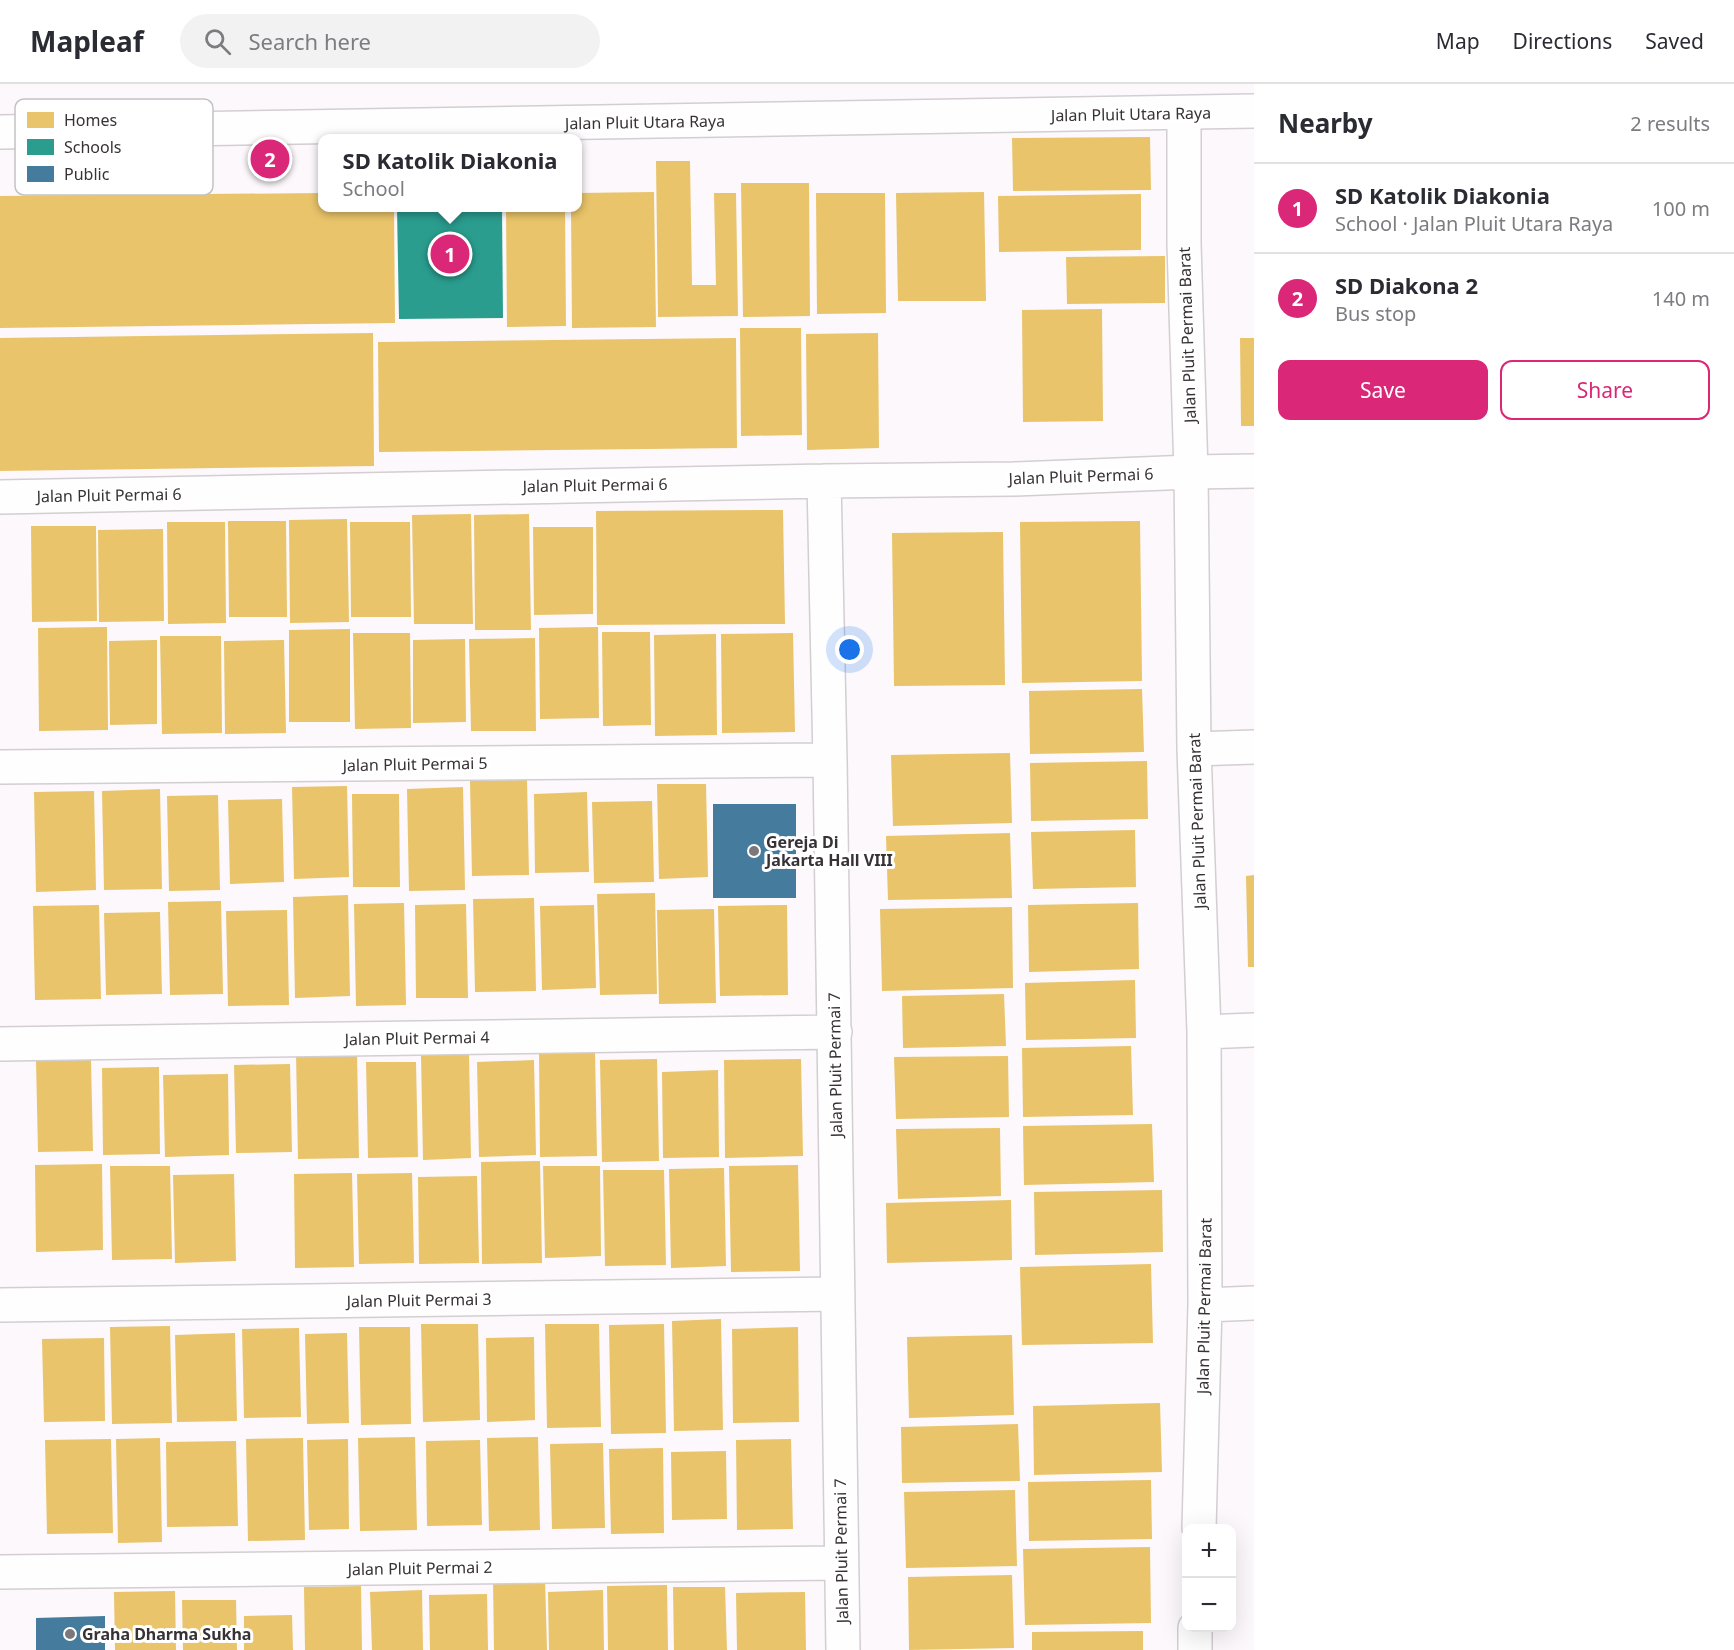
<!DOCTYPE html>
<html lang="en">
<head>
<meta charset="utf-8">
<style>
  :root { --surface:#fff; --page:#f2f2f3; --text:#2b2b33; --muted:#7c7c81; --line:#e1e1e2; --accent:#db2777 }
  body { margin:0; font-family:"Noto Sans",sans-serif; background:var(--page); color:var(--text) }
  .controls { position:absolute; right:18px; bottom:18px; display:grid; overflow:hidden; border-radius:12px; box-shadow:0 6px 24px #0002 }
  .controls button { width:54px; height:54px; display:grid; place-items:center; padding:0; border:0; border-bottom:2px solid var(--line); background:var(--surface); color:var(--text); font:30px sans-serif }
  .you { position:absolute; left:850px; top:566px; width:21px; height:21px; margin:-15px; border:4px solid #fff; border-radius:50%; background:#1a73e8; box-shadow:0 0 0 9px #1a73e833 }
  .badge { display:grid; place-items:center; width:39px; height:39px; border-radius:50%; background:var(--accent); color:#fff; font-size:20px; font-weight:700 }
  .pin { position:absolute; translate:-50% -50%; border:3px solid #fff; box-shadow:0 2px 6px #0006 }
  .popup { position:absolute; left:318px; top:50px; width:264px; height:78px; box-sizing:border-box; display:grid; place-content:center; border-radius:12px; background:var(--surface); filter:drop-shadow(0 2px 4px #0005); font-size:20px; white-space:nowrap; color:var(--muted) }
  .popup b { font-size:22px; color:var(--text) }
  .popup::after { content:''; position:absolute; left:50%; top:100%; margin-left:-12px; border:12px solid transparent; border-top-color:var(--surface) }
  .list { margin:0; padding:0; list-style:none }
  h2 { display:flex; justify-content:space-between; align-items:center; height:78px; margin:0; padding:0 24px; font-size:26px }
  h2 small { font-size:20px; font-weight:400; color:var(--muted) }
  .list li { display:grid; grid-template-columns:39px 1fr auto; gap:18px; align-items:center; box-sizing:border-box; height:90px; padding:0 24px; border-top:2px solid var(--line) }
  .list b { display:block; font-size:22px; white-space:nowrap }
  .list p { margin:0; font-size:20px; white-space:nowrap; color:var(--muted) }
  .list em { font-size:20px; font-style:normal; color:var(--muted) }
  .actions { display:flex; gap:12px; padding:18px 24px }
  .actions a { flex:1; padding:14px 0; border:2px solid var(--accent); border-radius:12px; text-align:center; font-size:21px; color:var(--accent) }
  .actions .main { background:var(--accent); color:#fff }
  .icon { flex:none; width:33px; height:33px; fill:none; stroke:currentColor; stroke-width:2; stroke-linecap:round; stroke-linejoin:round }
  .map { position:relative; flex:none; width:1254px; height:1566px; overflow:hidden }
  header { display:flex; align-items:center; gap:36px; box-sizing:border-box; height:84px; padding:0 30px; background:var(--surface); border-bottom:2px solid var(--line) }
  header strong { font-size:28px }
  nav { display:flex; gap:33px; margin-inline-start:auto; font-size:21px }
  .search { width:420px; height:54px; background:var(--page); display:flex; align-items:center; gap:15px; box-sizing:border-box; padding:0 21px; border-radius:33px; color:var(--muted); font-size:22px }
  main { display:flex }
  aside { flex:1; background:var(--surface) }
  .map>svg:first-child { display:block }
  .homes { fill:#e9c46a }
  .schools { fill:#2a9d8f }
  .public { fill:#457b9d }
  .lines { fill:none; stroke-linecap:round; stroke-linejoin:round }
  .minor-casing { stroke:#d2ced2; stroke-width:36 }
  .tertiary-casing { stroke:#d2ced2; stroke-width:36 }
  .minor { stroke:#fffeff; stroke-width:33 }
  .tertiary { stroke:#fffeff; stroke-width:33 }
  .poi-dot { fill:#7c777b; stroke:#fff; stroke-width:2 }
  .labels { text-anchor:middle; dominant-baseline:central; stroke-width:6; stroke-linejoin:round; paint-order:stroke }
  .street-label { font-size:16px; fill:#373236; stroke:#fff }
  .poi-label { font-size:16px; font-weight:bold; fill:#373236; stroke:#fff; text-anchor:start }
  .key { fill:#fff; stroke:#c3c2c3; stroke-width:1.5 }
  .key-label { font-size:16px; fill:#373236 }
</style>
</head>
<body>
<header>
<strong>Mapleaf</strong>
<div class="search"><svg class="icon" aria-label="search" viewBox="0 0 24 24"><circle cx="10" cy="10" r="6"/><path d="M15 15l6 6"/></svg>Search here</div>
<nav><a>Map</a><a>Directions</a><a>Saved</a></nav>
</header>
<main>
<div class="map">
<svg width="1254" height="1566" viewBox="0 0 1254 1566">
  <rect width="100%" height="100%" fill="#fcf8fc"/>
  <path class="homes" d="M 1150,53 L 1151,106 L 1013,107 L 1012,54 Z
    M 656,77 L 690,77 L 692,201 L 716,201 L 714,109 L 736,109 L 738,232 L 658,233 Z
    M 741,99 L 809,99 L 810,232 L 743,233 Z
    M 654,108 L 656,243 L 572,244 L 571,124 L 578,124 L 578,109 Z
    M 984,108 L 986,217 L 898,217 L 896,109 Z
    M 322,109 L 322,124 L 394,124 L 395,239 L 0,244 L 0,112 Z
    M 816,109 L 885,109 L 886,229 L 817,230 Z
    M 1141,110 L 1141,166 L 999,168 L 998,112 Z
    M 506,124 L 565,124 L 566,242 L 507,243 Z
    M 1165,172 L 1165,219 L 1067,220 L 1066,173 Z
    M 1102,225 L 1103,337 L 1023,338 L 1022,226 Z
    M 740,244 L 801,244 L 802,351 L 741,352 Z
    M 373,249 L 374,382 L 0,387 L 0,254 Z
    M 878,249 L 879,364 L 807,366 L 806,250 Z
    M 736,254 L 737,364 L 379,368 L 378,258 Z
    M 1240,254 L 1254,254 L 1254,342 L 1241,342 Z
    M 783,426 L 785,540 L 597,541 L 596,427 Z
    M 471,430 L 473,540 L 414,540 L 412,431 Z
    M 529,430 L 531,546 L 475,546 L 474,431 Z
    M 347,435 L 349,538 L 290,539 L 289,436 Z
    M 228,437 L 286,437 L 287,533 L 229,533 Z
    M 1140,437 L 1142,597 L 1022,599 L 1020,438 Z
    M 167,438 L 225,438 L 226,539 L 168,540 Z
    M 350,438 L 410,438 L 411,533 L 351,533 Z
    M 31,442 L 96,442 L 97,537 L 32,538 Z
    M 533,443 L 593,443 L 593,530 L 534,531 Z
    M 163,445 L 164,537 L 99,538 L 98,446 Z
    M 1003,448 L 1005,601 L 894,602 L 892,449 Z
    M 107,543 L 108,646 L 39,647 L 38,544 Z
    M 598,543 L 599,634 L 540,635 L 539,544 Z
    M 350,545 L 350,638 L 289,638 L 289,546 Z
    M 602,548 L 650,548 L 651,641 L 603,642 Z
    M 353,549 L 410,549 L 411,644 L 355,645 Z
    M 793,549 L 795,648 L 722,649 L 721,550 Z
    M 716,550 L 717,651 L 655,652 L 654,551 Z
    M 160,552 L 221,552 L 222,649 L 162,650 Z
    M 535,554 L 536,647 L 471,647 L 469,555 Z
    M 465,555 L 466,638 L 413,639 L 413,556 Z
    M 157,556 L 157,640 L 110,641 L 109,557 Z
    M 284,556 L 286,649 L 225,650 L 224,557 Z
    M 1142,605 L 1144,668 L 1030,670 L 1029,607 Z
    M 1010,669 L 1012,739 L 893,742 L 891,671 Z
    M 1147,677 L 1148,735 L 1031,737 L 1030,679 Z
    M 527,696 L 529,791 L 472,792 L 470,697 Z
    M 657,700 L 706,700 L 708,793 L 659,795 Z
    M 347,702 L 349,793 L 294,795 L 292,703 Z
    M 463,703 L 465,806 L 409,807 L 407,705 Z
    M 160,705 L 162,805 L 104,806 L 102,707 Z
    M 94,707 L 96,806 L 36,808 L 34,708 Z
    M 587,708 L 589,788 L 535,789 L 534,710 Z
    M 352,710 L 399,710 L 400,803 L 353,803 Z
    M 218,711 L 220,806 L 169,807 L 167,712 Z
    M 282,715 L 284,798 L 230,800 L 228,716 Z
    M 652,717 L 654,798 L 594,799 L 592,718 Z
    M 1135,746 L 1136,803 L 1033,805 L 1031,748 Z
    M 1010,749 L 1012,814 L 888,816 L 886,752 Z
    M 1254,791 L 1254,883 L 1248,883 L 1246,792 Z
    M 655,809 L 657,910 L 600,911 L 597,810 Z
    M 348,811 L 350,912 L 295,914 L 293,813 Z
    M 534,814 L 536,907 L 475,908 L 473,815 Z
    M 221,817 L 223,910 L 170,911 L 168,818 Z
    M 404,819 L 406,921 L 356,922 L 354,820 Z
    M 1138,819 L 1139,885 L 1029,888 L 1028,821 Z
    M 466,820 L 468,914 L 416,914 L 415,821 Z
    M 99,821 L 101,915 L 35,916 L 33,822 Z
    M 594,821 L 596,904 L 542,906 L 540,822 Z
    M 787,821 L 788,911 L 720,912 L 718,822 Z
    M 1012,823 L 1013,904 L 882,907 L 880,825 Z
    M 714,825 L 716,919 L 659,920 L 657,826 Z
    M 287,826 L 289,921 L 228,922 L 226,827 Z
    M 160,828 L 162,910 L 106,911 L 104,829 Z
    M 1135,896 L 1136,954 L 1026,956 L 1025,899 Z
    M 1004,910 L 1006,962 L 903,964 L 902,912 Z
    M 1131,962 L 1133,1031 L 1023,1033 L 1022,964 Z
    M 595,967 L 597,1072 L 540,1073 L 539,968 Z
    M 357,968 L 359,1074 L 298,1075 L 296,969 Z
    M 469,970 L 471,1074 L 423,1076 L 421,971 Z
    M 1008,972 L 1009,1033 L 896,1035 L 894,973 Z
    M 657,975 L 659,1077 L 602,1078 L 600,976 Z
    M 801,975 L 803,1072 L 725,1074 L 724,976 Z
    M 36,976 L 91,976 L 93,1067 L 38,1068 Z
    M 534,976 L 536,1071 L 479,1073 L 477,978 Z
    M 366,978 L 416,978 L 418,1073 L 368,1074 Z
    M 290,980 L 292,1068 L 236,1069 L 234,981 Z
    M 159,983 L 160,1070 L 103,1071 L 102,984 Z
    M 718,986 L 719,1073 L 663,1074 L 662,988 Z
    M 228,990 L 229,1071 L 165,1073 L 163,991 Z
    M 1152,1040 L 1154,1098 L 1024,1101 L 1023,1042 Z
    M 1000,1044 L 1001,1112 L 898,1115 L 896,1045 Z
    M 540,1077 L 542,1179 L 482,1180 L 481,1078 Z
    M 102,1080 L 103,1166 L 36,1168 L 35,1081 Z
    M 798,1081 L 800,1187 L 731,1188 L 729,1082 Z
    M 110,1082 L 170,1082 L 172,1175 L 112,1176 Z
    M 543,1082 L 600,1082 L 601,1172 L 545,1174 Z
    M 724,1084 L 726,1182 L 671,1184 L 669,1085 Z
    M 603,1086 L 664,1086 L 666,1181 L 605,1182 Z
    M 352,1089 L 354,1183 L 295,1184 L 294,1090 Z
    M 412,1089 L 414,1179 L 359,1180 L 357,1090 Z
    M 234,1090 L 236,1177 L 175,1179 L 173,1091 Z
    M 477,1092 L 479,1179 L 419,1180 L 418,1093 Z
    M 1162,1106 L 1163,1168 L 1035,1171 L 1034,1108 Z
    M 1011,1116 L 1012,1176 L 887,1179 L 886,1119 Z
    M 1151,1180 L 1153,1259 L 1022,1261 L 1020,1183 Z
    M 721,1235 L 723,1346 L 674,1347 L 672,1237 Z
    M 421,1240 L 478,1240 L 480,1336 L 423,1338 Z
    M 545,1240 L 599,1240 L 601,1343 L 547,1344 Z
    M 664,1240 L 666,1349 L 611,1350 L 609,1241 Z
    M 170,1242 L 172,1339 L 112,1340 L 110,1243 Z
    M 359,1243 L 410,1243 L 411,1340 L 361,1341 Z
    M 798,1243 L 799,1338 L 733,1339 L 732,1245 Z
    M 299,1244 L 301,1333 L 244,1334 L 242,1245 Z
    M 235,1249 L 237,1337 L 177,1338 L 175,1251 Z
    M 347,1249 L 349,1339 L 307,1340 L 305,1250 Z
    M 1012,1251 L 1014,1331 L 909,1334 L 907,1253 Z
    M 534,1253 L 535,1336 L 487,1338 L 486,1254 Z
    M 104,1254 L 105,1337 L 44,1338 L 42,1255 Z
    M 1160,1319 L 1162,1388 L 1034,1391 L 1033,1322 Z
    M 1018,1340 L 1020,1397 L 902,1399 L 901,1343 Z
    M 415,1353 L 417,1446 L 360,1447 L 358,1354 Z
    M 538,1353 L 540,1446 L 489,1447 L 487,1354 Z
    M 160,1354 L 162,1458 L 118,1459 L 116,1355 Z
    M 303,1354 L 305,1456 L 248,1457 L 246,1355 Z
    M 111,1355 L 113,1449 L 47,1450 L 45,1356 Z
    M 348,1355 L 349,1445 L 309,1446 L 307,1356 Z
    M 791,1355 L 793,1445 L 737,1446 L 736,1356 Z
    M 480,1356 L 482,1441 L 427,1442 L 426,1357 Z
    M 236,1357 L 238,1442 L 167,1443 L 166,1358 Z
    M 603,1359 L 605,1444 L 552,1445 L 550,1360 Z
    M 663,1364 L 664,1449 L 611,1450 L 609,1365 Z
    M 726,1367 L 727,1435 L 672,1436 L 671,1368 Z
    M 1151,1396 L 1152,1455 L 1029,1457 L 1028,1398 Z
    M 1015,1406 L 1017,1482 L 906,1484 L 904,1408 Z
    M 1150,1463 L 1151,1539 L 1025,1541 L 1023,1465 Z
    M 1012,1491 L 1014,1564 L 909,1566 L 908,1493 Z
    M 545,1494 L 547,1566 L 494,1566 L 493,1495 Z
    M 667,1501 L 668,1566 L 608,1566 L 607,1502 Z
    M 361,1502 L 362,1566 L 305,1566 L 304,1503 Z
    M 673,1503 L 725,1503 L 727,1566 L 674,1566 Z
    M 422,1506 L 423,1566 L 372,1566 L 370,1508 Z
    M 603,1506 L 604,1566 L 549,1566 L 548,1508 Z
    M 175,1507 L 176,1566 L 115,1566 L 114,1508 Z
    M 805,1508 L 806,1566 L 737,1566 L 736,1509 Z
    M 487,1510 L 488,1566 L 430,1566 L 429,1511 Z
    M 182,1516 L 236,1516 L 237,1566 L 183,1566 Z
    M 292,1531 L 293,1566 L 244,1566 L 244,1532 Z
    M 1143,1547 L 1143,1566 L 1032,1566 L 1032,1548 Z"/>
  <path class="schools" d="M 397,124 L 502,124 L 503,234 L 399,235 Z"/>
  <path class="public" d="M 713,720 L 796,720 L 796,814 L 713,814 Z
    M 105,1532 L 105,1566 L 36,1566 L 36,1534 Z"/>
  <g class="lines">
    <g class="minor-casing">
      <path id="minor" d="M 1184,29 L 1184,160 L 1191,388 L 1194,665 L 1204,948 L 1205,1221 L 1199,1444
        M 824,397 L 830,676 L 843,1566
        M 0,413 L 824,397 L 1014,395 L 1191,388 L 1254,387
        M 1194,665 L 1254,663
        M 0,683 L 830,676
        M 1204,948 L 1254,946
        M 0,960 L 835,948
        M 0,1221 L 838,1210
        M 1205,1221 L 1254,1219
        M 0,1488 L 841,1479
        M 1195,1566 L 1195,1544"/>
    </g>
    <g class="tertiary-casing">
      <path id="tertiary" d="M 0,48 L 1254,27"/>
    </g>
    <use href="#minor" class="minor"/>
    <use href="#tertiary" class="tertiary"/>
  </g>
  <g class="poi-dot">
    <circle cx="754" cy="767" r="6"/>
    <circle cx="70" cy="1550" r="6"/>
  </g>
  <g class="labels">
    <g class="street-label">
      <text transform="translate(1131 30) rotate(-1)">Jalan Pluit Utara Raya</text>
      <text transform="translate(645 38) rotate(-1)">Jalan Pluit Utara Raya</text>
      <text transform="translate(1187 251) rotate(-92)">Jalan Pluit Permai Barat</text>
      <text transform="translate(1081 392) rotate(-2)">Jalan Pluit Permai 6</text>
      <text transform="translate(595 401) rotate(-1)">Jalan Pluit Permai 6</text>
      <text transform="translate(109 411) rotate(-1)">Jalan Pluit Permai 6</text>
      <text transform="translate(415 680) rotate(-1)">Jalan Pluit Permai 5</text>
      <text transform="translate(1197 737) rotate(-92)">Jalan Pluit Permai Barat</text>
      <text transform="translate(417 954) rotate(-1)">Jalan Pluit Permai 4</text>
      <text transform="translate(835 981) rotate(-91)">Jalan Pluit Permai 7</text>
      <text transform="translate(419 1216) rotate(-1)">Jalan Pluit Permai 3</text>
      <text transform="translate(1204 1222) rotate(-89)">Jalan Pluit Permai Barat</text>
      <text transform="translate(841 1467) rotate(-91)">Jalan Pluit Permai 7</text>
      <text transform="translate(420 1484) rotate(-1)">Jalan Pluit Permai 2</text>
    </g>
    <g class="poi-label">
      <text x="766" y="758">Gereja Di<tspan x="766" dy="18">Jakarta Hall VIII</tspan></text>
      <text x="82" y="1550">Graha Dharma Sukha</text>
    </g>
  </g>
  <rect x="15" y="15" width="198" height="96" rx="9" class="key"/>
  <rect x="27" y="28" width="27" height="16" fill="#e9c46a"/>
  <rect x="27" y="55" width="27" height="16" fill="#2a9d8f"/>
  <rect x="27" y="82" width="27" height="16" fill="#457b9d"/>
  <g class="key-label">
    <text x="64" y="42">Homes</text>
    <text x="64" y="69">Schools</text>
    <text x="64" y="96">Public</text>
  </g>
</svg>
<div class="controls">
<button>+</button>
<button>−</button>
</div>
<div class="you"></div>
<div class="pin badge" style="left:450px;top:170px">1</div>
<div class="popup"><b>SD Katolik Diakonia</b>School</div>
<div class="pin badge" style="left:270px;top:75px">2</div>
</div>
<aside>
<h2>Nearby<small>2 results</small></h2>
<ul class="list">
<li><span class="badge">1</span><div><b>SD Katolik Diakonia</b><p>School · Jalan Pluit Utara Raya</p></div><em>100 m</em></li>
<li><span class="badge">2</span><div><b>SD Diakona 2</b><p>Bus stop</p></div><em>140 m</em></li>
</ul>
<div class="actions"><a class="main">Save</a><a>Share</a></div>
</aside>
</main>
</body>
</html>
